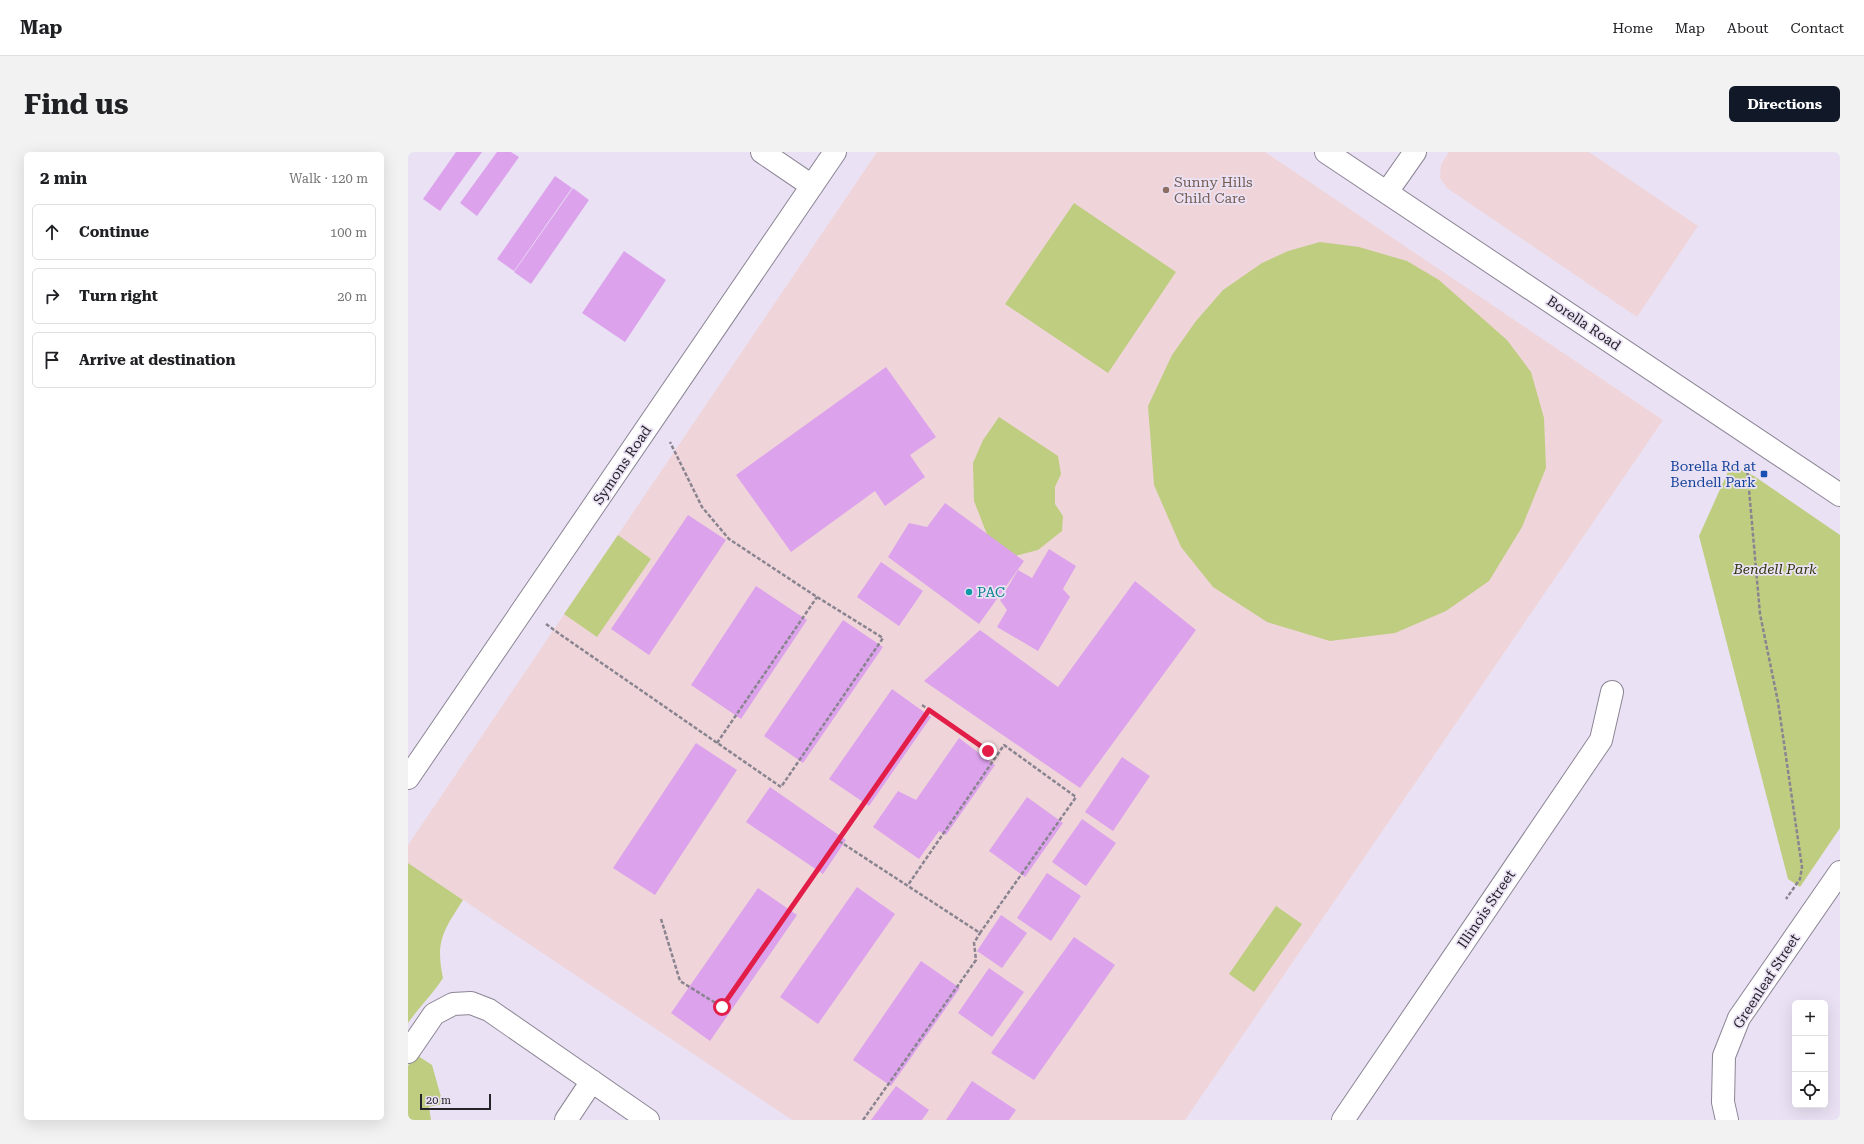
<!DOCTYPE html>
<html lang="en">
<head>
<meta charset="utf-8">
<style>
  :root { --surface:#fff; --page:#f2f2f2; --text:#202124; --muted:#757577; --line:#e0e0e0; --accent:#111827 }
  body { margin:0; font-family:"Roboto Serif",serif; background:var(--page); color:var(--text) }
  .controls { position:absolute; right:12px; bottom:12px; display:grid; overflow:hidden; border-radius:6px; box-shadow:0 4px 16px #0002 }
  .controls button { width:36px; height:36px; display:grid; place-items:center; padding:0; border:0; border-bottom:1px solid var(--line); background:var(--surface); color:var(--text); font:20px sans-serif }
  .scale { position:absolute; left:12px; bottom:10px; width:71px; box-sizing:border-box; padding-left:4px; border:2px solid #252228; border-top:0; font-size:11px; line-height:14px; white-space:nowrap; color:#252228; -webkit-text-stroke:3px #eae2f4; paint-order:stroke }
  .stop { position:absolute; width:12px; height:12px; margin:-9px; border:3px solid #e11d48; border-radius:50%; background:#fff }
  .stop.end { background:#e11d48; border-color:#fff; box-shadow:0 1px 4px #0008 }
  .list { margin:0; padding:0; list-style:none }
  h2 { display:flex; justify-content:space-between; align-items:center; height:52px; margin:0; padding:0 16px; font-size:17px }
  h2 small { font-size:13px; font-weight:400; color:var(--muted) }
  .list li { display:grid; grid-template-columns:26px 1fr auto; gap:12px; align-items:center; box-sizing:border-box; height:56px; margin:0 8px 8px; padding:0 8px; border:1px solid var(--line); border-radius:6px }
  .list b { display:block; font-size:15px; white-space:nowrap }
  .list em { font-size:13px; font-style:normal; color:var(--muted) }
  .icon { flex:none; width:22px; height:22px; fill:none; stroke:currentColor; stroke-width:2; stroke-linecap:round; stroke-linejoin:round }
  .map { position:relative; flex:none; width:1432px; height:968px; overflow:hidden; border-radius:6px }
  header { display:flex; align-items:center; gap:24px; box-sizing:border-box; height:56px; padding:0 20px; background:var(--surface); border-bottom:1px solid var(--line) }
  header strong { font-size:19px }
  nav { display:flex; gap:22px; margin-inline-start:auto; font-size:14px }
  .intro { display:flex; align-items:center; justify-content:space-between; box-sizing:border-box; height:96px; padding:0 24px }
  h1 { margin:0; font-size:28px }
  .button { padding:10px 18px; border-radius:6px; background:var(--accent); color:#fff; font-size:14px; font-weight:700 }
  main { display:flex; gap:24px; padding:0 24px }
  aside { flex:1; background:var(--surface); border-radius:6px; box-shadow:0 4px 16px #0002 }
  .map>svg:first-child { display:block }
  .education { fill:#efd5d9 }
  .green { fill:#bfcd81 }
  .building { fill:#dca2ec }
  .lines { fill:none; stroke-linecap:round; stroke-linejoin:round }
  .minor-casing { stroke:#8c8595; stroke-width:24 }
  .path { stroke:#8a8490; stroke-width:2.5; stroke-dasharray:4 2; stroke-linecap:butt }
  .minor { stroke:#fff; stroke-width:22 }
  .route { stroke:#e11d48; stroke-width:5 }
  .education-dot { fill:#8d6e63; stroke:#eae2f4; stroke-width:1.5 }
  .transit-dot { fill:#1a4fb4; stroke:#eae2f4; stroke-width:1.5 }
  .culture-dot { fill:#0f9aa8; stroke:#eae2f4; stroke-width:1.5 }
  .labels { text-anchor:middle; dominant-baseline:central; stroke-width:3.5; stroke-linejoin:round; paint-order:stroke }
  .education-label { font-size:14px; fill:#785e54; stroke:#eae2f4; text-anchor:start }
  .street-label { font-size:14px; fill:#252228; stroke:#eae2f4 }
  .transit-label { font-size:14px; fill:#164399; stroke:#eae2f4; text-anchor:end }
  .park-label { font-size:14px; font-style:italic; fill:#31370f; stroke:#eae2f4 }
  .culture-label { font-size:14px; fill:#0d838f; stroke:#eae2f4; text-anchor:start }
</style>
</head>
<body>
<header>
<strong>Map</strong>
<nav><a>Home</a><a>Map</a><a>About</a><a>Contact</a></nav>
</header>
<div class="intro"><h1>Find us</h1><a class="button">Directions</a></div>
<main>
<aside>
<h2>2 min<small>Walk · 120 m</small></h2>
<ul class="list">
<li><svg class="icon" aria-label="ahead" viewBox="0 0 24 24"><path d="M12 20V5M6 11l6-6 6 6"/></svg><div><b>Continue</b></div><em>100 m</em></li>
<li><svg class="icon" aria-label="right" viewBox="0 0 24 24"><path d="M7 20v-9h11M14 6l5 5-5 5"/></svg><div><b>Turn right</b></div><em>20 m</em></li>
<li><svg class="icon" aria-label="arrive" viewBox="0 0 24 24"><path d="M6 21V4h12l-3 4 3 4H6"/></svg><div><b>Arrive at destination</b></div></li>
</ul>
</aside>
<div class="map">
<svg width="1432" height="968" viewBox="0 0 1432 968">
  <rect width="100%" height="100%" fill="#eae2f4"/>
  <path class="education" d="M 469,0 L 857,0 L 1255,268 L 777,968 L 384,968 L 0,711 L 0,693 Z
    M 1041,0 L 1181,0 L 1290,74 L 1229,165 L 1039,36 L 1032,26 L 1033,12 Z"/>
  <path class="green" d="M 666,51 L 768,120 L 700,221 L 597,152 Z
    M 912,90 L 951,95 L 999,109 L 1031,128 L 1099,188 L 1123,220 L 1136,266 L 1138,316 L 1114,375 L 1081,429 L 1038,459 L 987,481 L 922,489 L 859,470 L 805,435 L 773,395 L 746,333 L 740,254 L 764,203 L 788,169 L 815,138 L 854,111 L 880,99 Z
    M 591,265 L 650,304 L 653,322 L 647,335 L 647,352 L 655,364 L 654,379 L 630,398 L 603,405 L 582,390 L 566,349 L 565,311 L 575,288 Z
    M 1323,313 L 1346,324 L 1432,383 L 1432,676 L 1392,735 L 1380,727 L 1291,384 Z
    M 210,383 L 243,407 L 189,485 L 156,462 Z
    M 0,711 L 55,748 C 36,778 27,789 35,826 C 25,842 11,855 0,871 Z
    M 868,754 L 894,772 L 846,840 L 821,822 Z
    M 7,902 L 24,913 L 35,952 L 21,955 L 23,968 L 0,968 L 0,914 Z"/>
  <path class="building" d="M 48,0 L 74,0 L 32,59 L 15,47 Z
    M 89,0 L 103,0 L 111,5 L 69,64 L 52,51 Z
    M 147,24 L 164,36 L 106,119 L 89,107 Z
    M 165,36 L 181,48 L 123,132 L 106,120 Z
    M 216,99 L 258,128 L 217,190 L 174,161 Z
    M 478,215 L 528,285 L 502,303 L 517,325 L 477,354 L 467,339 L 383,400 L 328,323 Z
    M 537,351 L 616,409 L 571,472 L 480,405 L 501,371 L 519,375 Z
    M 280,363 L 318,388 L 241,503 L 203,477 Z
    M 641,397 L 668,414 L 655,437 L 662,445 L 630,499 L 589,475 L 599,458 L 592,448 L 610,418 L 624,426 Z
    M 473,410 L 515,439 L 491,474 L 449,445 Z
    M 727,429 L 788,478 L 672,636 L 516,529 L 572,478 L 650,535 Z
    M 348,434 L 399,468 L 333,567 L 283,533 Z
    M 435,468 L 475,495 L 395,611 L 356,584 Z
    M 484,537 L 523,565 L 461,654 L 421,627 Z
    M 551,586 L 587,613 L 538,683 L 531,679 L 511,707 L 465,675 L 490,639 L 508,648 Z
    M 288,591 L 329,618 L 247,743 L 205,716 Z
    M 714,605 L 742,624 L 705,679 L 677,660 Z
    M 362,635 L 438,688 L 415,722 L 338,670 Z
    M 619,645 L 655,671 L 617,725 L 581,699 Z
    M 674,667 L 708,691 L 678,734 L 644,710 Z
    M 639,721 L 673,744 L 643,789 L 609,766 Z
    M 449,735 L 487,762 L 410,872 L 372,845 Z
    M 350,736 L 389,763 L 302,889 L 263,861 Z
    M 593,763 L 619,781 L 594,816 L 569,799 Z
    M 666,785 L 707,813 L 626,928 L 583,901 Z
    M 513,809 L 552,836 L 483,934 L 445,908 Z
    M 581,816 L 616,840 L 584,885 L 550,861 Z
    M 564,929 L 608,958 L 601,968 L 538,968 Z
    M 488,934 L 521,958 L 514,968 L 463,968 Z"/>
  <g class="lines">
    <g class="minor-casing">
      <path id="minor" d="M 354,0 L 404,34
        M 918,0 L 1432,343
        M 979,40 L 1007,0
        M 0,626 L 427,0
        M 0,900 L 26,862 L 45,852 L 63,851 L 81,858 L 240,968
        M 158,968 L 184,929
        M 935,968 L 1193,588 L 1204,540
        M 1319,968 L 1315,950 L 1316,904 L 1331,866 L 1432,720"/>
    </g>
    <path class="path" d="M 1339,315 L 1352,462 L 1370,550 L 1394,715 L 1392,727 L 1378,747
      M 138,472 L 153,483 L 373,635 L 475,486 L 409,445 L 321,387 L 294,355 L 262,290
      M 514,553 L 588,604
      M 309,591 L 409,445
      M 431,689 L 572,781 L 668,645 L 596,593 L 500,733
      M 253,767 L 272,829 L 314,855 L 521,558
      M 455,968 L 568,808 L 566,791 L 572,781"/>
    <use href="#minor" class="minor"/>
  </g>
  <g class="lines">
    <path class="route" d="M 314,855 L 521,558 L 580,599"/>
  </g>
  <circle class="education-dot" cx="758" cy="38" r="4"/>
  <rect class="transit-dot" x="1352" y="318" width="8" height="8" rx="2"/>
  <circle class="culture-dot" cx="561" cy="440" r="4"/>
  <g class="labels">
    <g class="education-label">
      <text x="766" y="30">Sunny Hills<tspan x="766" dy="16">Child Care</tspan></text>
    </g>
    <g class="street-label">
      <text transform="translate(1176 171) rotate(34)">Borella Road</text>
      <text transform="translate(214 313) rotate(-56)">Symons Road</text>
      <text transform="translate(1078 757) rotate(-56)">Illinois Street</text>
      <text transform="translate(1358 829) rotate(-57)">Greenleaf Street</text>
    </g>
    <g class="transit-label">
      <text x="1348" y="314">Borella Rd at<tspan x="1348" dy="16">Bendell Park</tspan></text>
    </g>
    <g class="park-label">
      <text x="1367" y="417">Bendell Park</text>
    </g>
    <g class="culture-label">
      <text x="569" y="440">PAC</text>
    </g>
  </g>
</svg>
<div class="controls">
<button>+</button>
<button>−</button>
<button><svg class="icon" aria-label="locate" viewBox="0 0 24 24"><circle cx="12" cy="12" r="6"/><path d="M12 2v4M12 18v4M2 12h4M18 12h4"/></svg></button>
</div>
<div class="scale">20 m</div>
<div class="stop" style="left:314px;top:855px"></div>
<div class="stop end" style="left:580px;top:599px"></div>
</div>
</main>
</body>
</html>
